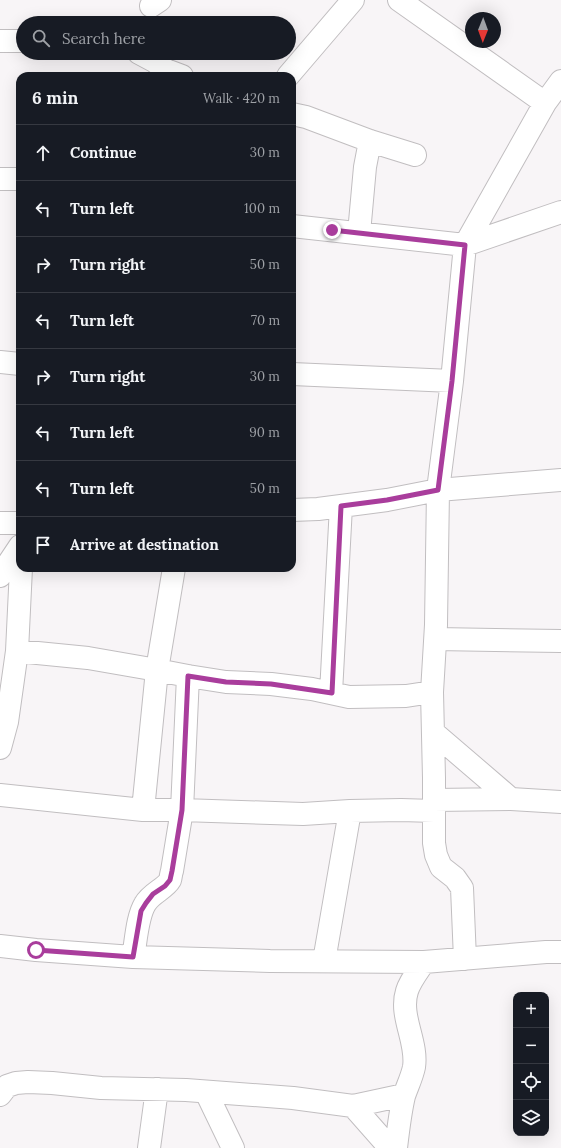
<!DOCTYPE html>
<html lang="en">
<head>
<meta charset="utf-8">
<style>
  :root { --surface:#171b24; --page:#20242c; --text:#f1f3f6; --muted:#9ea1a6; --line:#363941 }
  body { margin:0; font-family:Lora,serif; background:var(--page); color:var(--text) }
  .controls { position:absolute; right:12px; bottom:12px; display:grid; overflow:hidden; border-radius:8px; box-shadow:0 4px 16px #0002 }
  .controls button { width:36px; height:36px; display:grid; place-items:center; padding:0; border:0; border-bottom:1px solid var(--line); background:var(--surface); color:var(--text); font:20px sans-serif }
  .compass { position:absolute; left:465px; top:12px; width:36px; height:36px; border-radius:50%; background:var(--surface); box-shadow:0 4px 16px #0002; rotate:181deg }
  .stop { position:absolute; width:12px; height:12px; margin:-9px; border:3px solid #a93d9c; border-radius:50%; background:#fff }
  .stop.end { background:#a93d9c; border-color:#fff; box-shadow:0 1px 4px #0008 }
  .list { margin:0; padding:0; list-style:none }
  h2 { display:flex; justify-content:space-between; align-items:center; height:52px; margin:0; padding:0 16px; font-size:17px }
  h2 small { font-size:13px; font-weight:400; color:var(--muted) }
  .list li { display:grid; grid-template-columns:26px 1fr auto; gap:12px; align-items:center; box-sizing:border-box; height:56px; padding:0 16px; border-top:1px solid var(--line) }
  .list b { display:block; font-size:15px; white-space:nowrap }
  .list em { font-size:13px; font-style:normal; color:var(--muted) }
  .icon { flex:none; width:22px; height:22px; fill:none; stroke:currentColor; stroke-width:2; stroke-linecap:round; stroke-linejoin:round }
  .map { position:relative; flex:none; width:561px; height:1148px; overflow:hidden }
  .search { position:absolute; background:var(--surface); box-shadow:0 4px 16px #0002; left:16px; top:16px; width:280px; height:44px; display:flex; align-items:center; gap:10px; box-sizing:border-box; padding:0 14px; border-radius:22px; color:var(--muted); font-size:15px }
  .panel { position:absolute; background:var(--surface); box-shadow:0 4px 16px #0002; left:16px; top:72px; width:280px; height:500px; border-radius:12px }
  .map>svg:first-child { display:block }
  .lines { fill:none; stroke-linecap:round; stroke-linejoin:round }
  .minor-casing { stroke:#c1bec0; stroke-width:24 }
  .minor { stroke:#fff; stroke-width:22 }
  .route { stroke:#a93d9c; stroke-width:5 }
</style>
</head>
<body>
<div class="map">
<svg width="561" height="1148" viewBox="0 0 561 1148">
  <rect width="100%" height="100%" fill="#f8f5f7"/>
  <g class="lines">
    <g class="minor-casing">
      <path id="minor" d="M 399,0 L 545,103
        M 151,6 L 160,0
        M 0,41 L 23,41
        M 139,53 L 154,61 L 166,70 L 182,76
        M 288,76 L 353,0
        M 292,114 L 306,117 L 370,141 L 415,155
        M 0,179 L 20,179
        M 292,226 L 465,245 L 561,212
        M 359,233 L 365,167 L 370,141
        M 0,362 L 20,364
        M 292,374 L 452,381
        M 292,510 L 318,509 L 387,500 L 438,490 L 561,480
        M 0,523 L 20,523
        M 0,576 L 20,546
        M 436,639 L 561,641
        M 17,651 L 88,658 L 157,670 L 188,676 L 226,682 L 271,684 L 312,689 L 349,697 L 406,696 L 432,692
        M 331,693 L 341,506
        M 433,732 L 511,799
        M 0,748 L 7,722 L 17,651 L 21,568
        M 0,795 L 143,810 L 182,810 L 303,814 L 350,811 L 401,810 L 434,811
        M 434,800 L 511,799 L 561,802
        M 143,810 L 157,670 L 174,568
        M 0,946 L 36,950 L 133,957 L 270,961 L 424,962 L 546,952 L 561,952
        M 133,957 C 136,942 137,917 145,904 C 151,893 165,889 170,880 C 171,877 171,873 172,871 L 182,810 L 188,676
        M 465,959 L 462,888 L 455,878 L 441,867 L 436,855 L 434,843 L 434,778 L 432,692 L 436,625 L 438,490 L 452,381 L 465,245 L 545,103 L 561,81
        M 324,961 L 350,811
        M 206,1092 L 233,1148
        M 0,1095 L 7,1086 L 16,1083 L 28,1082 L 52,1083 L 101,1088 L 186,1090 L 293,1098 L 353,1106 L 404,1095
        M 353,1106 L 390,1148
        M 149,1148 L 157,1089
        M 396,1148 C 398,1131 400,1113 404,1096 C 407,1087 412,1077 414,1067 C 418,1042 399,1016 407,991 C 410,981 418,971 424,962"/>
    </g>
    <use href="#minor" class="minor"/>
  </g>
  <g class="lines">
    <path class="route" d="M 36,950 L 133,957 L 141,911 L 146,903 L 153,894 L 165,886 L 170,880 L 172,871 L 182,810 L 188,676 L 226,682 L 271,684 L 332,693 L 341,506 L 387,500 L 438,490 L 452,381 L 465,245 L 332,230"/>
  </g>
</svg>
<div class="controls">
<button>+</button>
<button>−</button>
<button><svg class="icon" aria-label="locate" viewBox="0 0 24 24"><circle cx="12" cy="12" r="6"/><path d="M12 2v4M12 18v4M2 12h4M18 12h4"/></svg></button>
<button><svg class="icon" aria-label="layers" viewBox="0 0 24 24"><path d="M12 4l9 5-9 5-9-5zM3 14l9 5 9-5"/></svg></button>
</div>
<svg class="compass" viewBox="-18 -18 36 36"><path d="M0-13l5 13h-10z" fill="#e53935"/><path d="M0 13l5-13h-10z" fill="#9ea1a6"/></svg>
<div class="stop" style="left:36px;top:950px"></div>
<div class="stop end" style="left:332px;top:230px"></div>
<div class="search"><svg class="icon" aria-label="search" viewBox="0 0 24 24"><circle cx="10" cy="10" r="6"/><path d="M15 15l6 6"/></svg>Search here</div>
<section class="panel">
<h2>6 min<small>Walk · 420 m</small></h2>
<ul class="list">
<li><svg class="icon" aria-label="ahead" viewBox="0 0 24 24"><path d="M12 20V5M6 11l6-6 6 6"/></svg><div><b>Continue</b></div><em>30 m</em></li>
<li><svg class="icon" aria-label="left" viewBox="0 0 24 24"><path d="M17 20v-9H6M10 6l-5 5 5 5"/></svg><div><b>Turn left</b></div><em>100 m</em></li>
<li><svg class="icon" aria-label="right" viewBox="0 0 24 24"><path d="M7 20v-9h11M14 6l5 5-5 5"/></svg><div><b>Turn right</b></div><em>50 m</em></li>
<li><svg class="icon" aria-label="left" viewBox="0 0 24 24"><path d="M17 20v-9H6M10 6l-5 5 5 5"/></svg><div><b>Turn left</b></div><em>70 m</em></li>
<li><svg class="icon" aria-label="right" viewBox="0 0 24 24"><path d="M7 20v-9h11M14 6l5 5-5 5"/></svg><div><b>Turn right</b></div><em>30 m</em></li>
<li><svg class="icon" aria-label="left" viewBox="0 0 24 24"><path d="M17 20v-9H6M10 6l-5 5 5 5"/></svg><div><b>Turn left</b></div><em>90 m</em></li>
<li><svg class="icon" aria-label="left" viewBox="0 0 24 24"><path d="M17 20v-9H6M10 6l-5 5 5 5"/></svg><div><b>Turn left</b></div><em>50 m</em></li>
<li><svg class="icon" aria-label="arrive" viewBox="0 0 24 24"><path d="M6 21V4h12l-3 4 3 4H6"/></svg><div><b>Arrive at destination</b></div></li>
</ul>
</section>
</div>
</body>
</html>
